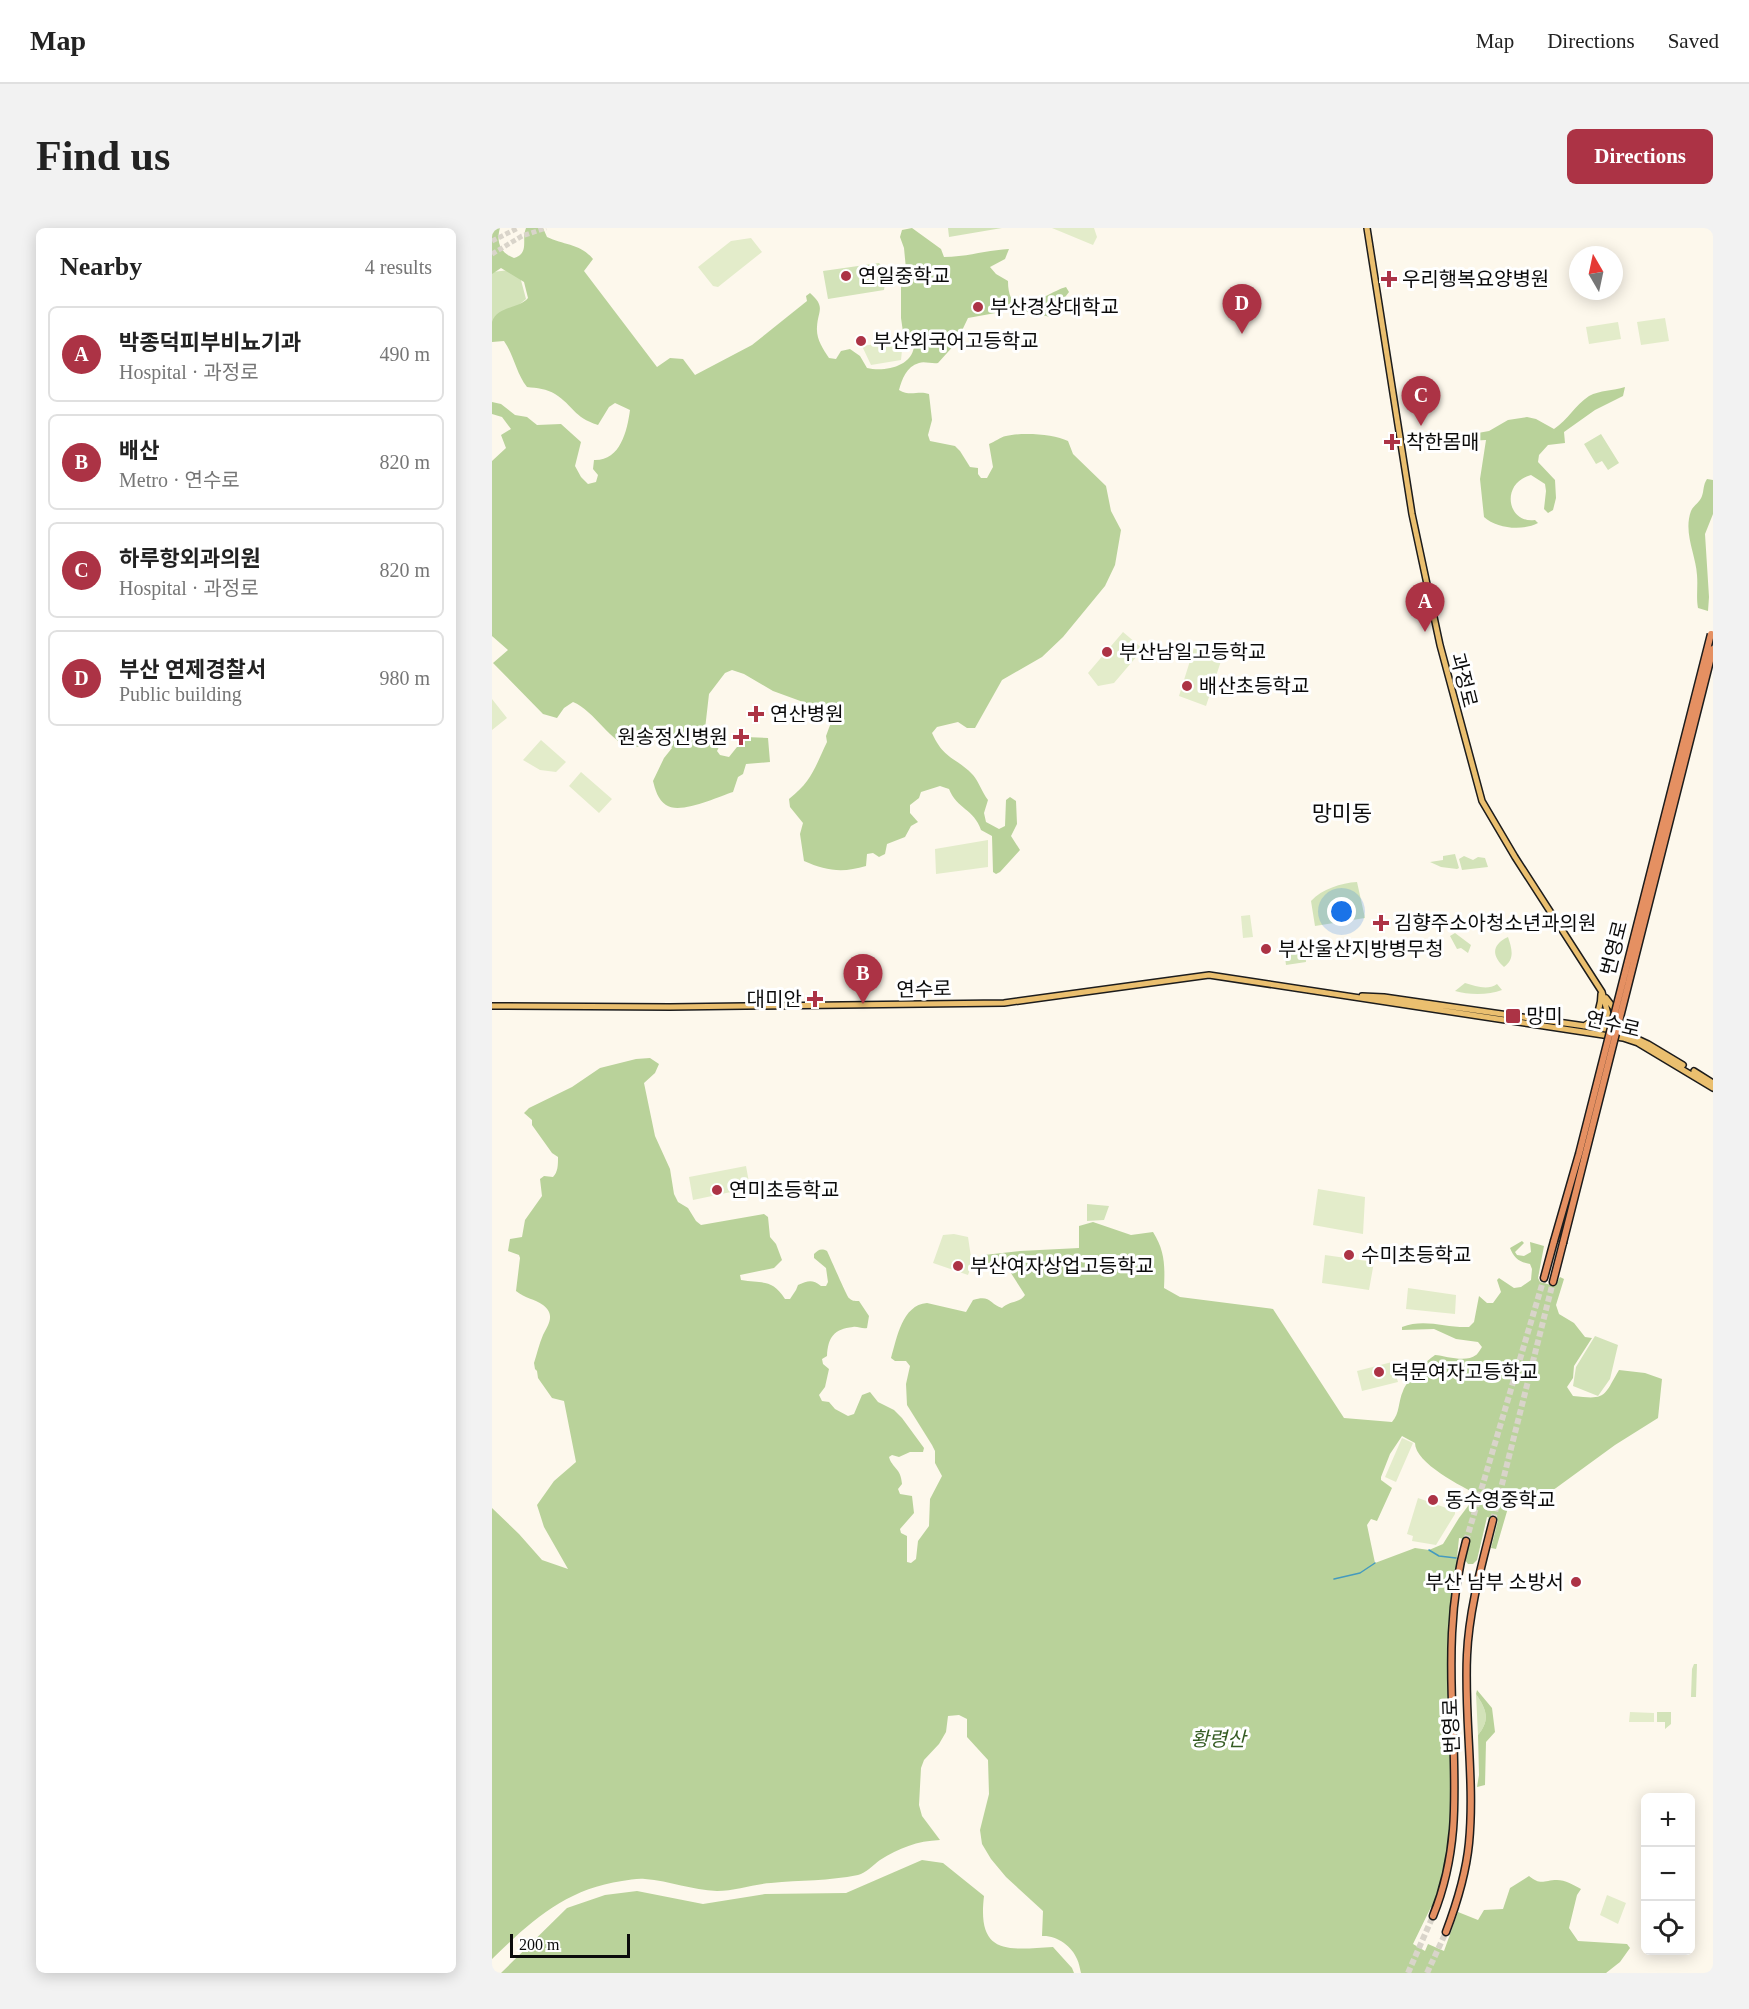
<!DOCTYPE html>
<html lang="en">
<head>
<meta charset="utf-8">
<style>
  :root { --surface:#fff; --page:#f2f2f2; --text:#222; --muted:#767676; --line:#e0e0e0; --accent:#ac3345 }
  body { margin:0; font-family:"Times New Roman","Noto Sans KR",serif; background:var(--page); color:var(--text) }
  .controls { position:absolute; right:18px; bottom:18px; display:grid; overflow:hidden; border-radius:9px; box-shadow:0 3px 15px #0003 }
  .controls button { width:54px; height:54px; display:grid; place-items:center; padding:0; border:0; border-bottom:2px solid var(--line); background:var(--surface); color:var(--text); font:30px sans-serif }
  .compass { position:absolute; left:1077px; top:18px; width:54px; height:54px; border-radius:50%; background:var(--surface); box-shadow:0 3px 15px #0003; rotate:351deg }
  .scale { position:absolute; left:18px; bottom:15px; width:120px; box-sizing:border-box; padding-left:6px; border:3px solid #0b0b0b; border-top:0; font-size:16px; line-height:21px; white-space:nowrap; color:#0b0b0b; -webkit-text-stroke:4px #fff; paint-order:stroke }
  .you { position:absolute; left:850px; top:684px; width:21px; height:21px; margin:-15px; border:4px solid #fff; border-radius:50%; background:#1a73e8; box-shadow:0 0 0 9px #1a73e833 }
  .badge { display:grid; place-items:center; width:39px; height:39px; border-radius:50%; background:var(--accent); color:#fff; font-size:20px; font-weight:700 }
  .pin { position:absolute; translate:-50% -50px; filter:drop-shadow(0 2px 3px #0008) }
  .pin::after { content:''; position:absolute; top:32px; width:21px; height:18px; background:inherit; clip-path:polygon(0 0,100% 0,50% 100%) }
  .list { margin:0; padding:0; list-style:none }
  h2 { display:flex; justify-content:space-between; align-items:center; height:78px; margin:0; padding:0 24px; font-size:26px }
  h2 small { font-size:20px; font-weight:400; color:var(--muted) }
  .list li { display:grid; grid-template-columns:39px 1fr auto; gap:18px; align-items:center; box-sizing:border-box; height:96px; margin:0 12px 12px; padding:0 12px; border:2px solid var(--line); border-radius:9px }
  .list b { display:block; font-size:22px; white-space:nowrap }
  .list p { margin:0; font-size:20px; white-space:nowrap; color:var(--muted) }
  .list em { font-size:20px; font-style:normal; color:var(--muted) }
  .icon { flex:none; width:33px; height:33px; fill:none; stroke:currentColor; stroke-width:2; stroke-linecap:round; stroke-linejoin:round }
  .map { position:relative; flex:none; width:1221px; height:1745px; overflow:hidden; border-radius:9px }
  header { display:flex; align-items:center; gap:36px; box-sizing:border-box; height:84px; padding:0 30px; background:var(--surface); border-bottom:2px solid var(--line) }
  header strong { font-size:28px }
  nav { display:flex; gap:33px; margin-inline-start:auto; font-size:21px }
  .intro { display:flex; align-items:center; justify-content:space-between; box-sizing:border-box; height:144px; padding:0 36px }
  h1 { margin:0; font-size:42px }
  .button { padding:15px 27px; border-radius:9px; background:var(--accent); color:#fff; font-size:21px; font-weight:700 }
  main { display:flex; gap:36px; padding:0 36px }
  aside { flex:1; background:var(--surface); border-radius:9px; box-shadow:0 3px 15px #0003 }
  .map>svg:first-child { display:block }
  .green { fill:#d3e3b9 }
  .forest { fill:#b9d29a; fill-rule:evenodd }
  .pitch { fill:#e3ecca }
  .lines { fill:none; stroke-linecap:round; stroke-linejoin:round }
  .stream { stroke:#449abe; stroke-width:1.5 }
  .major-tunnel { stroke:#d9d4ca; stroke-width:5; stroke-dasharray:5 2.5; stroke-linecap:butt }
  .highway-tunnel { stroke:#d9d4ca; stroke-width:6; stroke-dasharray:6 3; stroke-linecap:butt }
  .major-casing { stroke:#1c1c1c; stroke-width:8 }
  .highway-casing { stroke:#1c1c1c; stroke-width:9 }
  .major { stroke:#eabf6f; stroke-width:5 }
  .highway { stroke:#e59062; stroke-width:6 }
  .highway-bridge-casing { stroke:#1c1c1c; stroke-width:9; stroke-linecap:butt }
  .highway-bridge { stroke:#e59062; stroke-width:6 }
  .poi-dot { fill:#ac3345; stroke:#fff; stroke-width:2 }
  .labels { text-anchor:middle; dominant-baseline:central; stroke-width:6; stroke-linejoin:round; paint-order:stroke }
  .poi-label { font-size:20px; fill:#0b0b0b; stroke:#fff; text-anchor:start }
  .street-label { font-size:20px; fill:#0b0b0b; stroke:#fff }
  .park-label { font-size:20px; font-style:italic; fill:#355c23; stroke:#fff }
  .quarter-label { font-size:22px; fill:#0b0b0b; stroke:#fff }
</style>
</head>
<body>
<header>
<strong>Map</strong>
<nav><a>Map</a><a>Directions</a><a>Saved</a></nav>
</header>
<div class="intro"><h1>Find us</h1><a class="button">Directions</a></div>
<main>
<aside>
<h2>Nearby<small>4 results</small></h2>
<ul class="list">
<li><span class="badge">A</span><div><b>박종덕피부비뇨기과</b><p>Hospital · 과정로</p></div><em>490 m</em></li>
<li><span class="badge">B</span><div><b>배산</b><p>Metro · 연수로</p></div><em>820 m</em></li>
<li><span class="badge">C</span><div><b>하루항외과의원</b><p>Hospital · 과정로</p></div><em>820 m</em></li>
<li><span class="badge">D</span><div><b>부산 연제경찰서</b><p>Public building</p></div><em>980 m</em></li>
</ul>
</aside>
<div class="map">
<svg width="1221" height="1745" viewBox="0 0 1221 1745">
  <rect width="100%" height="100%" fill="#fdf8ec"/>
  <path class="green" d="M 456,0 L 510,0 L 457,9 Z
    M 387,35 L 395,44 L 392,62 L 336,71 L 331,43 Z
    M 26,41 L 34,71 L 0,99 L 0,44 Z
    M 1109,206 L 1127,235 L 1116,242 L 1110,233 L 1104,236 L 1092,216 Z
    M 963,626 L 967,640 L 965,641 L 949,639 L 938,634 L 951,632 L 951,628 Z
    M 972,628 L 981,632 L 986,629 L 993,630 L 996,639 L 970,642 L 967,631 Z
    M 865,654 L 873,690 L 823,698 L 819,673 C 830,661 849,655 865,654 Z
    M 963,705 L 979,717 L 976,725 L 969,720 L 965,721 L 958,708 Z
    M 1016,709 C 1020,721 1023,731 1012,739 C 1000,728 999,717 1016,709 Z
    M 813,720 L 814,734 L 794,737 L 792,722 Z
    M 973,755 C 984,758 995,763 1005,756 L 1010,762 C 997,767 977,767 963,763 Z
    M 595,976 L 617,978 L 612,992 L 595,993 Z
    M 1103,1108 L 1126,1117 L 1118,1151 L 1106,1168 L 1081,1158 L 1084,1139 Z
    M 1202,1436 L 1205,1436 L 1204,1469 L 1199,1469 L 1200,1441 Z
    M 984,1466 C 994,1481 999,1491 986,1507 Z
    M 1165,1484 L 1179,1484 L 1179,1496 L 1173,1501 L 1173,1494 L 1165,1494 Z"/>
  <path class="forest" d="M 0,0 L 8,0 C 4,13 8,25 22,30 C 38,25 29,12 34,0 L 51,0 L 55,9 C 72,17 89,16 101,31 L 92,43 L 165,139 L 178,130 L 191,131 L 203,147 L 260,117 L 315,73 L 314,68 L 318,65 C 334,79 326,82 325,99 C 324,111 331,121 337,130 L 344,131 L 349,123 L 358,121 L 368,128 L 375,140 C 392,144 419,139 422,119 L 411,104 L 409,90 L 409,58 L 414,41 L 412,20 L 408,9 L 410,2 L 420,0 L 449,21 L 452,29 C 475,29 495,22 517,21 L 513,31 L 498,39 L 504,46 L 516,53 C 516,98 555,64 574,59 L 577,64 L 567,77 L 561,80 L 558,89 L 533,83 L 509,84 L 476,90 L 464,115 L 446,135 C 440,136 432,133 427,135 C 414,139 410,151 407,162 C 419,169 426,162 437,166 L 440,192 L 436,207 L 438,213 L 463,218 L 468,223 L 478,239 L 486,240 L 486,246 L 489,250 L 495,250 L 501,239 L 497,216 C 503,214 508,209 514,208 C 531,204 562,206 576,213 L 581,226 L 614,258 L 619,283 L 629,302 L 623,337 L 613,358 L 571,409 L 550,429 L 510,452 L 483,500 L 475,500 L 466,494 L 445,499 L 440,505 C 452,532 464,529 481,547 C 487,554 490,564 496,572 L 492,585 L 494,594 L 507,601 L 513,598 L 514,572 L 518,569 L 524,573 L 525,596 L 519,608 L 528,622 L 508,644 L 504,646 L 501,644 L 500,608 L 489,602 C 482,581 465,581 457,561 L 448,558 L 429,564 L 427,570 L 418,577 L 418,585 L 426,594 L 419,598 L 413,609 L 395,616 L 393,626 L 387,629 L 381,625 L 375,626 L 374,638 C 351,645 334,643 312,633 L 308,606 L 311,595 L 298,579 L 297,571 C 320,553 323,539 335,514 L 334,508 L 341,489 L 339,485 L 333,482 L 281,463 L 252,446 L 240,442 L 233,445 L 217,466 L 213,501 L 217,509 L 228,517 L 225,523 L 228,527 L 237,529 L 253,509 L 276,510 L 278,534 L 254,536 L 251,546 L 246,549 L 241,564 C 225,569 188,587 174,577 C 166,572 163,561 161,553 L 172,530 L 180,520 L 171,509 C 162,512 150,520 140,519 C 120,517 102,482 81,474 L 72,480 L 65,490 L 51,486 L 1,435 L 16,422 L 0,408 L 0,233 L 14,220 L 9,207 L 19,201 L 10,189 L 0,186 L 0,174 L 9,176 L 23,187 L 35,189 L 45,197 L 69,196 L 89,214 L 83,238 L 89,249 L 96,256 L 104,254 L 106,247 L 101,241 L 102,232 C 128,233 135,204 138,182 L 123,175 L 117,179 L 106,197 C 81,189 82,178 63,166 C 55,161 45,160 35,159 C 24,145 22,127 12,113 L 0,114 C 0,108 0,99 0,94 C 5,78 27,81 36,70 L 32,54 L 9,40 L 0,46 Z
    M 1133,159 L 1131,168 L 1103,182 L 1072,204 L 1073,215 L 1056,217 L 1047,227 L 1046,234 L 1063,252 L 1064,270 L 1061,282 L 1056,285 L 1052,281 L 1054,263 L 1053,256 L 1039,247 C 1008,255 1015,296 1043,292 L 1046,295 C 1031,303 1005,301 992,289 L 988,251 L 994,212 L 957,214 L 958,210 L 997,203 L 1016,192 L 1035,189 L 1044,191 L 1062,201 C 1076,192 1083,177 1097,168 C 1108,162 1121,163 1133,159 Z
    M 1215,251 L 1221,252 L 1221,286 L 1213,306 L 1217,369 L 1216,383 L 1206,380 C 1204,369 1206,359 1205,347 C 1204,327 1191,305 1199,283 C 1201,278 1208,274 1210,268 C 1212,262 1211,257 1215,251 Z
    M 158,830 L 167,836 L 163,845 L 152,855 L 163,908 L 178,941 L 182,966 L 186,974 L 196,980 L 204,993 L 209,997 L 272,986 L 276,989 L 278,1009 L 284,1016 L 290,1032 L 282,1040 L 248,1047 L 249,1052 C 270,1056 280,1050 293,1071 L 298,1071 L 304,1062 L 306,1057 C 316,1053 320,1051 329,1058 L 334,1058 L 336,1054 L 334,1040 L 322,1030 L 322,1026 C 326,1022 329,1020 335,1023 C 338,1029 355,1069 357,1070 C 360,1073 362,1073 367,1073 L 377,1088 L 375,1100 C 370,1101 365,1098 361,1099 C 342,1101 336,1109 335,1128 L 330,1131 L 331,1136 L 337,1141 L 333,1159 L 327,1167 L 330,1173 L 337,1174 L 343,1181 L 356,1188 L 362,1186 L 370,1167 L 378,1164 L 386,1174 L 402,1182 L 410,1190 L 432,1220 L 431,1224 L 418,1224 L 407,1229 L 400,1227 L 397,1229 C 400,1240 409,1240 410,1256 L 406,1261 L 408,1266 L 420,1268 L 422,1285 L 408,1301 L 409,1305 L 415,1308 L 415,1334 L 419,1335 L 424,1331 L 426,1313 L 437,1298 L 438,1271 L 450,1248 L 443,1235 L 443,1223 L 440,1217 L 415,1177 L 414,1156 L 418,1138 L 414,1133 L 403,1133 L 399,1130 C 405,1110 410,1077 435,1075 L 474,1084 L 481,1072 C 498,1066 498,1076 510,1080 C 517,1073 528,1075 533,1067 L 517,1042 L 491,1033 L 492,1027 L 528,1023 L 587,1020 L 587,998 L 601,994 L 639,1007 L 661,1004 C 673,1023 673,1038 672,1060 L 688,1069 L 781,1081 L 852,1190 L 900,1194 C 908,1185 906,1174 911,1163 C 915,1152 933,1134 943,1127 C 954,1128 974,1135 984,1127 C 985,1127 990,1119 990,1119 L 986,1114 L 964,1111 L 942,1101 L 910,1102 L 910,1099 C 933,1090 953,1100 977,1099 L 982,1094 L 987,1068 L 995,1075 L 1001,1075 L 1009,1064 L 1005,1052 L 1007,1050 L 1022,1060 L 1029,1059 L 1039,1052 L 1040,1041 L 1038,1036 C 1027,1034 1022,1030 1018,1020 L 1030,1013 L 1032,1015 L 1023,1024 L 1025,1027 L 1032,1028 L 1039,1024 L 1038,1014 L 1052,1018 L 1046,1050 L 1048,1054 L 1063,1058 L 1068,1049 L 1072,1051 L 1064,1077 L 1067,1086 L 1082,1095 L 1093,1109 L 1100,1110 L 1082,1138 L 1081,1150 L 1075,1159 L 1081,1168 C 1115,1172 1111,1169 1127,1142 L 1153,1145 L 1170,1151 L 1166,1190 L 1123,1217 L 1064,1260 L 1042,1274 L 1036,1277 L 1018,1273 L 1004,1321 L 999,1320 L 1006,1292 L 995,1289 L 985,1332 L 981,1336 L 976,1336 L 973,1332 L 977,1312 L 967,1310 L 957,1407 L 961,1576 L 956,1633 L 942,1679 L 939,1679 L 921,1716 L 933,1723 L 936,1716 L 952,1723 L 966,1684 L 986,1692 L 992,1682 L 1011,1681 L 1018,1660 L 1037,1648 C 1049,1658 1052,1652 1065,1652 C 1073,1652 1082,1657 1089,1661 L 1085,1667 L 1077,1700 L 1086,1713 L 1135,1716 L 1138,1720 L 1128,1734 L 1114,1745 L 589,1745 C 588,1741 587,1735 585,1731 C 580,1718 564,1707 550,1708 L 551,1683 L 514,1649 L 499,1631 L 490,1616 L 488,1602 L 497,1566 L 496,1532 L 475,1509 L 475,1491 L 467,1487 L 456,1488 L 454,1504 L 447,1516 L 432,1532 L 429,1540 L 427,1577 L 430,1588 L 448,1612 C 425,1613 407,1620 388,1632 C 381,1637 374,1645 366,1647 C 337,1653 308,1652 279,1655 C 261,1656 243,1663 225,1663 C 200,1662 178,1653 153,1651 C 146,1650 138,1652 130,1653 C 74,1661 39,1693 0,1731 L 0,1280 L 27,1306 L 50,1332 L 76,1341 L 52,1299 L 45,1277 L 62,1253 L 84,1234 L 72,1173 L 60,1170 L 46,1150 L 45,1143 L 43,1141 L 42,1135 C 45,1126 47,1116 51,1107 C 56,1097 64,1087 51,1077 C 43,1071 32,1070 24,1063 L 28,1030 L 27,1027 L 16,1023 L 18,1011 L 30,1009 L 33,992 L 50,968 L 48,951 L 52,948 L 61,949 C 66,944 66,937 66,929 L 60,925 L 40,897 L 40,892 L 32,885 L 37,880 L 80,859 L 108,840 L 144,831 ZM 910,1208 L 923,1215 C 923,1235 970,1259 987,1267 L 986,1275 L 979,1274 L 967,1290 L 951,1316 L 937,1322 L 923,1320 L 883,1335 L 875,1297 L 879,1291 L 885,1293 L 900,1260 L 889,1252 L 889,1249 L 898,1226 Z
    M 985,1462 L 1000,1480 L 1003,1504 L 994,1514 L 993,1557 L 985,1559 L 987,1547 L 986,1507 C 999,1491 994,1481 984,1466 Z
    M 430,1632 L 451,1635 L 492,1668 C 485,1727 515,1722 561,1719 L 580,1740 L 582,1745 L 9,1745 L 75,1680 L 113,1667 L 145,1663 L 211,1676 L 273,1666 L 354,1665 Z"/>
  <path class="pitch" d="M 560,0 L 602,0 L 605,9 L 601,17 Z
    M 259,10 L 270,24 L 226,59 L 221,58 L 206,39 L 239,13 Z
    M 1173,90 L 1177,113 L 1149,117 L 1145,94 Z
    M 1126,94 L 1129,111 L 1097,116 L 1094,99 Z
    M 411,112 L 409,132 L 379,137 L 370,118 Z
    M 631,404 L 651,421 L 622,455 L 606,458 L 596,445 Z
    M 702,420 L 729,433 L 714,478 L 687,468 Z
    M 0,471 L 15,490 L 0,502 Z
    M 49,512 L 74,534 L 64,544 L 48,542 L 31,532 Z
    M 89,544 L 120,571 L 107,585 L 77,558 Z
    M 496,612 L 496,639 L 444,646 L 443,621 Z
    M 758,687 L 761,709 L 751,710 L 749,688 Z
    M 254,938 L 258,960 L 201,972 L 197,949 Z
    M 826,961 L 873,969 L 871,1006 L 821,997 Z
    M 462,1006 L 476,1009 L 480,1036 L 476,1047 L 441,1035 L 451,1007 Z
    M 833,1027 L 882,1034 L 877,1062 L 830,1055 Z
    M 916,1060 L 964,1067 L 963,1086 L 914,1081 Z
    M 900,1134 L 906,1154 L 870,1163 L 865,1143 Z
    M 910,1210 L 921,1215 L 904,1254 L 893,1249 Z
    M 926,1270 L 963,1283 L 963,1286 L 944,1317 L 920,1313 L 921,1308 L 915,1306 Z
    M 1138,1484 L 1162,1485 L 1162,1494 L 1137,1494 Z
    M 1115,1667 L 1134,1675 L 1126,1696 L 1108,1687 Z"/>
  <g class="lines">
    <path class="stream" d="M 937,1322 L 947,1328 L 964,1330
      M 842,1351 L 868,1345 L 883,1335"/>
    <path class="major-tunnel" d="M 0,13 L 26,0
      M 0,26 L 30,8 L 54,0"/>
    <path class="highway-tunnel" d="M 1001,1292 L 1061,1054
      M 974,1313 L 1052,1050
      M 916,1745 L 941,1688
      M 935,1745 L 954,1704"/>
    <g class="major-casing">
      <path id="major" d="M 875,0 L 920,286 L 948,417 L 990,573 L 1023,629 L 1110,764 L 1119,797
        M 870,768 L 892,769 L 1128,803 L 1156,816 L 1191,837
        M 1114,770 L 1143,808
        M 0,778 L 178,779 L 512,775 L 717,747 L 1131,810 L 1146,815 L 1221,860
        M 1092,798 C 1105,791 1109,780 1109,766
        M 1202,843 L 1221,855"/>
    </g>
    <g class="highway-casing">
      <path id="highway" d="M 1052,1050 L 1062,1013
        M 1061,1054 L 1071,1015
        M 941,1688 C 967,1624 963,1566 961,1499 C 958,1436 957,1373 974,1313
        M 954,1704 C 965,1675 974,1646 977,1615 C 983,1553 972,1489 975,1427 C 977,1381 990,1336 1001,1292"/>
    </g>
    <use href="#major" class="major"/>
    <use href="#highway" class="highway"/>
    <g class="highway-bridge-casing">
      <path id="highway-bridge" d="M 1062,1013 L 1087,926 L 1219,406
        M 1071,1015 L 1221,421"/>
    </g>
    <use href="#highway-bridge" class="highway-bridge"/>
  </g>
  <g class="poi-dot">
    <circle cx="354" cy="48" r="6"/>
    <path d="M894 42h6v6h6v6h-6v6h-6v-6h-6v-6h6z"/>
    <circle cx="486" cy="79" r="6"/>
    <circle cx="369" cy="113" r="6"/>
    <path d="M897 205h6v6h6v6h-6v6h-6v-6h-6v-6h6z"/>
    <circle cx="615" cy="424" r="6"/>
    <circle cx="695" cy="458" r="6"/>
    <path d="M261 477h6v6h6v6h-6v6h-6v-6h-6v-6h6z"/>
    <path d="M246 500h6v6h6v6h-6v6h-6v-6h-6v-6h6z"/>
    <path d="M886 686h6v6h6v6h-6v6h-6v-6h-6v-6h6z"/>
    <circle cx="774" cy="721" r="6"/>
    <path d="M320 762h6v6h6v6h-6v6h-6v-6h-6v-6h6z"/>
    <rect x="1013" y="780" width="16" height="16" rx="3"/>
    <circle cx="225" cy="962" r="6"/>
    <circle cx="857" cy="1027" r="6"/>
    <circle cx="466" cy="1038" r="6"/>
    <circle cx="887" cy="1144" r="6"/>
    <circle cx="941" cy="1272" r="6"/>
    <circle cx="1084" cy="1354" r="6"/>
  </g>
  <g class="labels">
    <g class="poi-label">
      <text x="366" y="48">연일중학교</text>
      <text x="910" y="51">우리행복요양병원</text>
      <text x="498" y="79">부산경상대학교</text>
      <text x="381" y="113">부산외국어고등학교</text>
      <text x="914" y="214">착한몸매</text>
      <text x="627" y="424">부산남일고등학교</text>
      <text x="707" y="458">배산초등학교</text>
      <text x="278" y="486">연산병원</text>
      <text x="236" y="509" text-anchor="end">원송정신병원</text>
      <text x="902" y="695">김향주소아청소년과의원</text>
      <text x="786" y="721">부산울산지방병무청</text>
      <text x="310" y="771" text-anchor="end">대미안</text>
      <text x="1034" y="788">망미</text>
      <text x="237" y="962">연미초등학교</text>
      <text x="869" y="1027">수미초등학교</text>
      <text x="478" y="1038">부산여자상업고등학교</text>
      <text x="899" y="1144">덕문여자고등학교</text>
      <text x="953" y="1272">동수영중학교</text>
      <text x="1072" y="1354" text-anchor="end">부산 남부 소방서</text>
    </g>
    <g class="street-label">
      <text transform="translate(972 452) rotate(76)">과정로</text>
      <text transform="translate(1122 720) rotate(-76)">번영로</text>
      <text transform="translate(432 761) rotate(-1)">연수로</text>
      <text transform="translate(1121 796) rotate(13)">연수로</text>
      <text transform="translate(959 1498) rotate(-92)">번영로</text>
    </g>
    <g class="park-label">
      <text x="726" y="1511">황령산</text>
    </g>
    <g class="quarter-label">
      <text x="850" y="585">망미동</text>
    </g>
  </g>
</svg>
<div class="controls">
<button>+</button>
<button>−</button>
<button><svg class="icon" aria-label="locate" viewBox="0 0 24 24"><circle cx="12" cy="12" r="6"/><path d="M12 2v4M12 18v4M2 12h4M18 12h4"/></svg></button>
</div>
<svg class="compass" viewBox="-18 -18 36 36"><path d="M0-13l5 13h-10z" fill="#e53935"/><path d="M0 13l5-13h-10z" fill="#767676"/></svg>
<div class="scale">200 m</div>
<div class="you"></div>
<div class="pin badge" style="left:933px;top:404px">A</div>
<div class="pin badge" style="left:371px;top:776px">B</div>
<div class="pin badge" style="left:929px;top:198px">C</div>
<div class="pin badge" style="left:750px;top:106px">D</div>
</div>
</main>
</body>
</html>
